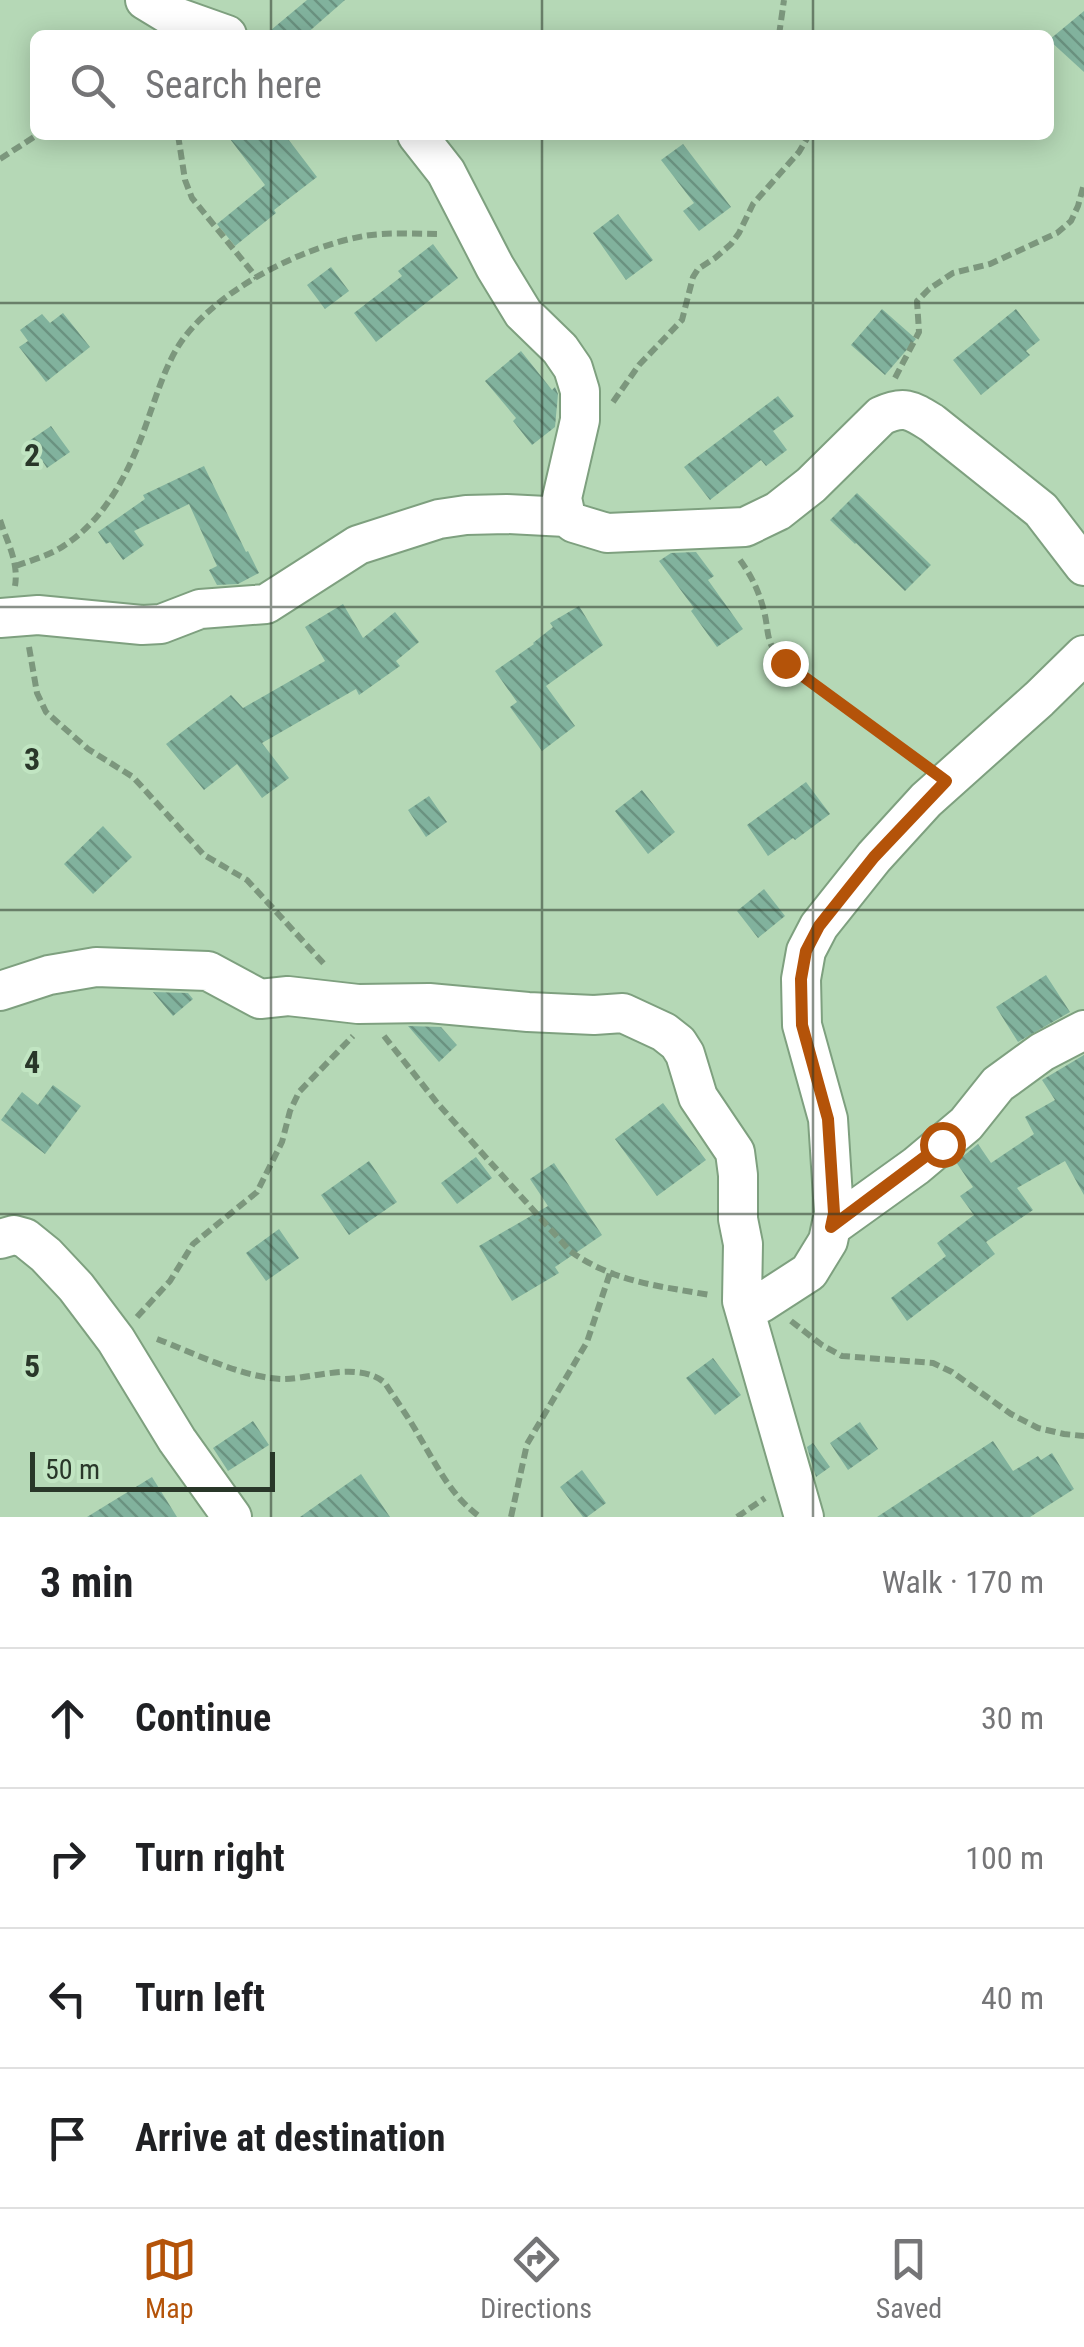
<!DOCTYPE html>
<html lang="en">
<head>
<meta charset="utf-8">
<style>
  :root { --surface:#fff; --page:#f6f6f6; --text:#202124; --muted:#757577; --line:#e0e0e0; --accent:#b45309 }
  body { margin:0; font-family:"Roboto Condensed",sans-serif; background:var(--page); color:var(--text) }
  .scale { position:absolute; left:30px; bottom:25px; width:245px; box-sizing:border-box; padding-left:10px; border:5px solid #293729; border-top:0; font-size:28px; line-height:35px; white-space:nowrap; color:#293729; -webkit-text-stroke:8px #c1e5c2; paint-order:stroke }
  .stop { position:absolute; width:30px; height:30px; margin:-22px; border:8px solid #b45309; border-radius:50%; background:#fff }
  .stop.end { background:#b45309; border-color:#fff; box-shadow:0 2px 10px #0008 }
  .list { margin:0; padding:0; list-style:none }
  h2 { display:flex; justify-content:space-between; align-items:center; height:130px; margin:0; padding:0 40px; font-size:42px }
  h2 small { font-size:32px; font-weight:400; color:var(--muted) }
  .list li { display:grid; grid-template-columns:65px 1fr auto; gap:30px; align-items:center; box-sizing:border-box; height:140px; padding:0 40px; border-top:2px solid var(--line) }
  .list b { display:block; font-size:38px; white-space:nowrap }
  .list em { font-size:32px; font-style:normal; color:var(--muted) }
  .icon { flex:none; width:55px; height:55px; fill:none; stroke:currentColor; stroke-width:2; stroke-linecap:round; stroke-linejoin:round }
  .map { position:relative; flex:none; width:1084px; height:1517px; overflow:hidden }
  .search { position:absolute; background:var(--surface); box-shadow:0 5px 25px #0003; left:30px; right:30px; top:30px; height:110px; display:flex; align-items:center; gap:25px; box-sizing:border-box; padding:0 35px; border-radius:15px; color:var(--muted); font-size:38px }
  .sheet { height:690px; background:var(--surface) }
  nav { display:flex; justify-content:space-around; align-items:center; box-sizing:border-box; height:140px; border-top:2px solid var(--line); background:var(--surface); font-size:28px; color:var(--muted) }
  nav a { display:grid; justify-items:center; gap:5px }
  nav .on { color:var(--accent) }
  .map>svg:first-child { display:block }
  .building { fill:url(#building-back-hatch) }
  .lines { fill:none; stroke-linecap:round; stroke-linejoin:round }
  .minor-casing { stroke:#7ea07f; stroke-width:42 }
  .path { stroke:#7c977d; stroke-width:6; stroke-dasharray:10 5; stroke-linecap:butt }
  .minor { stroke:#fff; stroke-width:38 }
  .route { stroke:#b45309; stroke-width:12 }
  .grid { fill:none; stroke:#293729; stroke-width:2.5; stroke-opacity:0.55 }
  .grid-label { font-size:32px; text-anchor:middle; font-weight:bold; fill:#293729; stroke:#c1e5c2; stroke-width:8; stroke-linejoin:round; paint-order:stroke }
</style>
</head>
<body>
<div class="map">
<svg width="1084" height="1517" viewBox="0 0 1084 1517">
  <defs>
    <pattern id="building-back-hatch" width="6" height="6" patternUnits="userSpaceOnUse" patternTransform="scale(2.5)"><rect width="6" height="6" fill="#81b29d"/><path d="M-1 5l2 2M0 0l6 6M5-1l2 2" fill="none" stroke="#6a9280"/></pattern>
  </defs>
  <rect width="100%" height="100%" fill="#b5d8b6"/>
  <path class="building" d="M 307,0 L 345,0 L 305,35 L 265,35 Z
    M 1084,11 L 1084,72 L 1049,40 Z
    M 227,135 L 285,135 L 317,177 L 274,210 L 276,213 L 235,246 L 217,224 L 265,185 Z
    M 683,144 L 731,207 L 699,231 L 683,211 L 694,203 L 661,160 Z
    M 618,214 L 653,260 L 626,280 L 593,233 Z
    M 433,244 L 458,278 L 376,342 L 354,313 L 402,276 L 398,271 Z
    M 331,267 L 349,291 L 325,309 L 307,285 Z
    M 882,309 L 916,339 L 885,375 L 851,345 Z
    M 1016,309 L 1040,340 L 1026,351 L 1030,355 L 981,395 L 953,360 Z
    M 63,313 L 90,347 L 46,382 L 19,347 L 28,341 L 20,330 L 42,314 L 50,323 Z
    M 521,351 L 552,390 L 555,387 L 558,394 L 555,427 L 532,445 L 513,421 L 516,418 L 485,381 Z
    M 778,396 L 794,416 L 773,431 L 787,450 L 766,466 L 761,460 L 710,500 L 684,467 Z
    M 51,426 L 70,452 L 47,468 L 29,441 Z
    M 204,466 L 246,552 L 248,551 L 259,573 L 238,584 L 217,585 L 209,570 L 217,566 L 189,504 L 134,531 L 144,545 L 123,560 L 110,542 L 106,544 L 98,532 L 145,499 L 143,495 Z
    M 857,493 L 931,565 L 905,591 L 856,543 L 855,544 L 830,520 Z
    M 696,552 L 714,576 L 708,580 L 743,629 L 717,647 L 691,611 L 694,608 L 659,561 L 671,553 Z
    M 343,604 L 363,638 L 395,612 L 419,642 L 396,661 L 400,666 L 359,695 L 356,689 L 262,743 L 289,778 L 262,798 L 237,764 L 204,790 L 166,744 L 231,695 L 243,708 L 325,661 L 305,627 Z
    M 579,606 L 603,645 L 546,686 L 575,726 L 542,751 L 510,707 L 517,702 L 495,671 L 534,644 L 533,643 L 553,627 L 550,623 Z
    M 806,782 L 830,814 L 795,840 L 793,838 L 768,856 L 747,825 Z
    M 642,790 L 675,832 L 648,854 L 615,811 Z
    M 429,796 L 447,822 L 426,837 L 408,810 Z
    M 103,826 L 132,857 L 93,894 L 64,864 Z
    M 764,889 L 785,916 L 758,938 L 737,911 Z
    M 1046,975 L 1070,1012 L 1018,1042 L 996,1007 Z
    M 153,992 L 188,993 L 193,999 L 173,1016 Z
    M 408,1026 L 441,1027 L 457,1045 L 439,1062 Z
    M 1084,1055 L 1084,1195 L 1065,1161 L 1017,1188 L 1033,1210 L 986,1242 L 995,1254 L 907,1321 L 891,1298 L 946,1256 L 937,1243 L 974,1215 L 960,1196 L 973,1187 L 956,1162 L 978,1144 L 991,1163 L 1034,1134 L 1025,1117 L 1055,1100 L 1042,1080 Z
    M 53,1085 L 81,1106 L 45,1154 L 1,1120 L 22,1092 L 38,1105 Z
    M 663,1103 L 706,1160 L 657,1196 L 615,1139 Z
    M 476,1157 L 492,1178 L 457,1204 L 441,1183 Z
    M 369,1161 L 397,1202 L 349,1235 L 321,1195 Z
    M 554,1163 L 602,1235 L 555,1267 L 559,1273 L 512,1301 L 479,1246 L 548,1206 L 530,1179 Z
    M 279,1229 L 299,1258 L 266,1281 L 246,1253 Z
    M 713,1358 L 741,1395 L 715,1415 L 686,1378 Z
    M 253,1421 L 269,1445 L 228,1471 L 213,1448 Z
    M 860,1422 L 878,1449 L 848,1470 L 830,1443 Z
    M 993,1441 L 1013,1471 L 1038,1456 L 1041,1460 L 1052,1453 L 1074,1489 L 1030,1517 L 877,1517 Z
    M 813,1443 L 830,1467 L 816,1477 L 807,1447 Z
    M 582,1470 L 606,1503 L 587,1517 L 583,1517 L 560,1487 Z
    M 361,1474 L 390,1517 L 300,1517 Z
    M 152,1477 L 177,1517 L 87,1517 Z"/>
  <g class="lines">
    <g class="minor-casing">
      <path id="minor" d="M 145,0 L 168,14 L 227,35
        M 417,135 L 446,172 L 495,267 L 523,313 L 560,349 L 573,368 L 580,391 L 580,420 L 562,498 L 566,517 L 574,523 L 607,533 L 745,527 L 778,511 L 811,485 L 881,416 C 904,405 911,410 932,423 L 1041,510 L 1084,566
        M 0,618 L 38,615 L 142,625 L 161,624 L 200,609 L 266,604 L 358,545 L 439,519 L 466,515 L 507,514 L 566,517
        M 0,991 L 49,975 L 96,967 L 208,971 L 260,999 L 288,996 L 358,1004 L 429,1003 L 528,1012 L 594,1015 L 623,1013 L 664,1032 L 678,1043 L 685,1054 L 698,1097 L 735,1152 L 738,1175 L 738,1219 L 743,1244 L 742,1301 L 804,1517
        M 831,1227 L 916,1166 L 966,1124 L 998,1084 L 1042,1052 L 1084,1030
        M 0,1239 L 14,1235 L 25,1238 L 46,1255 L 76,1287 L 116,1340 L 177,1440 L 232,1517
        M 761,1303 L 809,1272 L 828,1241 L 834,1213 L 828,1119 L 802,1025 L 801,979 L 806,951 L 819,926 L 874,857 L 926,800 L 1039,699 L 1084,655"/>
    </g>
    <path class="path" d="M 779,35 L 784,0
      M 178,135 L 185,180 L 192,198 L 257,278
      M 0,159 L 37,135
      M 895,378 L 919,332 L 917,301 L 929,289 L 953,273 L 990,264 L 1057,233 L 1071,221 L 1078,206 L 1084,184
      M 613,402 L 639,365 L 682,320 L 693,277 L 698,269 L 715,258 L 731,244 L 739,233 L 753,204 L 799,152 L 809,135
      M 0,520 C 7,542 19,562 15,586
      M 740,560 C 751,575 759,591 764,611 C 769,630 765,639 778,656 L 919,761
      M 16,566 C 32,560 51,555 65,545 C 108,517 132,466 148,419 C 157,394 166,364 181,342 C 218,289 302,247 364,236 C 388,232 416,234 441,234
      M 29,647 L 37,693 L 46,712 L 88,749 L 133,777 L 204,855 L 247,880 L 325,965
      M 384,1036 L 438,1104 L 570,1251 C 613,1282 659,1286 710,1295
      M 137,1317 L 170,1281 L 193,1244 L 257,1192 L 282,1142 L 290,1111 L 299,1092 L 353,1036
      M 791,1321 L 822,1345 L 842,1356 L 933,1363 L 952,1372 L 1011,1414 L 1038,1428 L 1064,1434 L 1084,1436
      M 157,1339 C 194,1353 245,1379 285,1379 C 315,1378 359,1361 385,1383 C 396,1400 409,1418 419,1436 C 437,1466 451,1496 480,1517
      M 511,1517 L 527,1444 L 587,1342 L 610,1273
      M 737,1517 L 765,1498"/>
    <use href="#minor" class="minor"/>
  </g>
  <g class="lines">
    <path class="route" d="M 785,663 L 946,781 L 874,857 L 819,926 L 806,951 L 801,979 L 802,1025 L 828,1119 L 834,1213 L 831,1227 L 942,1144"/>
  </g>
  <path class="grid" d="M 271,0 L 271,35M 542,0 L 542,35M 813,0 L 813,35M 271,135 L 271,1517M 542,135 L 542,1517M 813,135 L 813,1517M 0,303 L 1084,303M 0,607 L 1084,607M 0,910 L 1084,910M 0,1214 L 1084,1214"/>
  <g class="grid-label">
    <text x="32" y="466">2</text>
    <text x="32" y="770">3</text>
    <text x="32" y="1073">4</text>
    <text x="32" y="1377">5</text>
  </g>
</svg>
<div class="scale">50 m</div>
<div class="stop" style="left:942px;top:1144px"></div>
<div class="stop end" style="left:785px;top:663px"></div>
<div class="search"><svg class="icon" aria-label="search" viewBox="0 0 24 24"><circle cx="10" cy="10" r="6"/><path d="M15 15l6 6"/></svg>Search here</div>
</div>
<section class="sheet">
<h2>3 min<small>Walk · 170 m</small></h2>
<ul class="list">
<li><svg class="icon" aria-label="ahead" viewBox="0 0 24 24"><path d="M12 20V5M6 11l6-6 6 6"/></svg><div><b>Continue</b></div><em>30 m</em></li>
<li><svg class="icon" aria-label="right" viewBox="0 0 24 24"><path d="M7 20v-9h11M14 6l5 5-5 5"/></svg><div><b>Turn right</b></div><em>100 m</em></li>
<li><svg class="icon" aria-label="left" viewBox="0 0 24 24"><path d="M17 20v-9H6M10 6l-5 5 5 5"/></svg><div><b>Turn left</b></div><em>40 m</em></li>
<li><svg class="icon" aria-label="arrive" viewBox="0 0 24 24"><path d="M6 21V4h12l-3 4 3 4H6"/></svg><div><b>Arrive at destination</b></div></li>
</ul>
</section>
<nav>
<a class="on"><svg class="icon" aria-label="map" viewBox="0 0 24 24"><path d="M3 6l6-2 6 2 6-2v14l-6 2-6-2-6 2zM9 4v14M15 6v14"/></svg>Map</a>
<a><svg class="icon" aria-label="directions" viewBox="0 0 24 24"><path d="M12 3l9 9-9 9-9-9zM9 14v-3h6M13 9l2 2-2 2"/></svg>Directions</a>
<a><svg class="icon" aria-label="saved" viewBox="0 0 24 24"><path d="M7 4h10v16l-5-4-5 4z"/></svg>Saved</a>
</nav>
</body>
</html>
